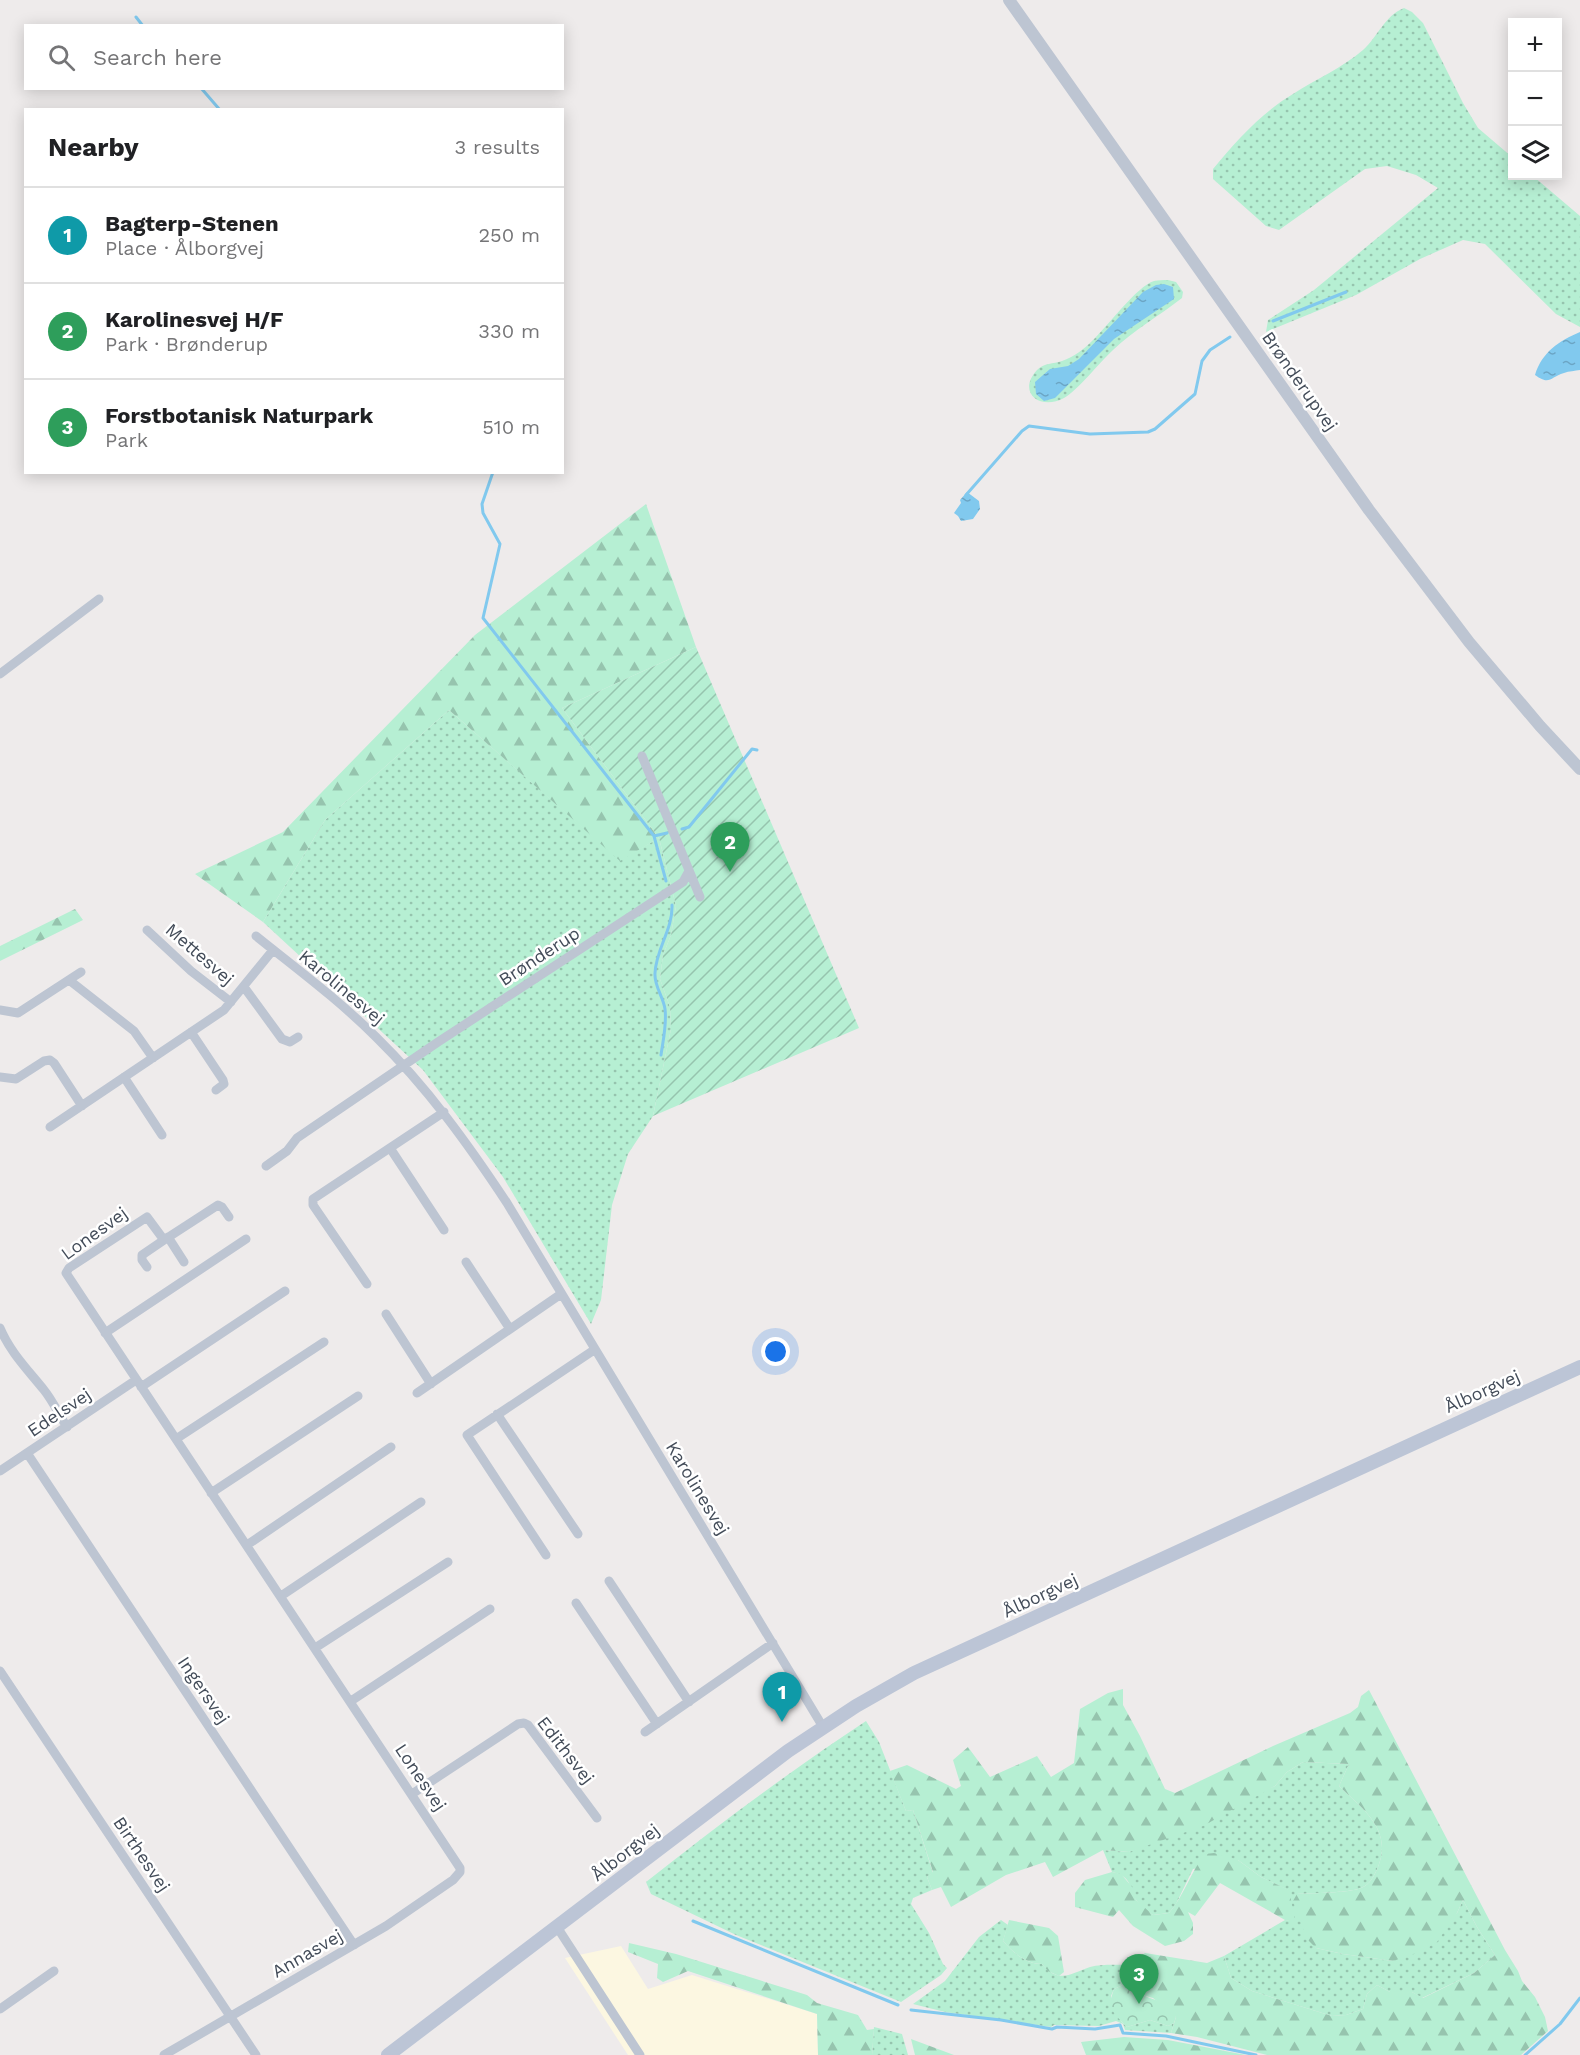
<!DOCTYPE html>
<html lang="en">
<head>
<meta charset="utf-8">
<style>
  :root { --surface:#fff; --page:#f2f2f2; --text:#202124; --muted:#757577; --line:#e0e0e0; --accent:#b45309 }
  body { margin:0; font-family:"Work Sans",sans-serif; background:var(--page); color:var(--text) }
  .controls { position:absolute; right:18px; top:18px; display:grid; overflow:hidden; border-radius:0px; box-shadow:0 3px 15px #0003 }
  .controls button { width:54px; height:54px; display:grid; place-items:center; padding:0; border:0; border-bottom:2px solid var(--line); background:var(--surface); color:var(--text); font:30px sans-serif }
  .you { position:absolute; left:776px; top:1352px; width:21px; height:21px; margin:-15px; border:4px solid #fff; border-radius:50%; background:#1a73e8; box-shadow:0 0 0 9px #1a73e833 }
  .badge { display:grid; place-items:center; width:39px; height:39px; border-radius:50%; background:var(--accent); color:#fff; font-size:20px; font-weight:700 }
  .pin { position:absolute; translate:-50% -50px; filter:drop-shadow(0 2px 3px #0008) }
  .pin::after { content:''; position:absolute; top:32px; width:21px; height:18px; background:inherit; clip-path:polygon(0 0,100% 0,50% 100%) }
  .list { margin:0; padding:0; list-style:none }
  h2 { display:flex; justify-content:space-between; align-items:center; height:78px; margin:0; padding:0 24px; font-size:26px }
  h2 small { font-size:20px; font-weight:400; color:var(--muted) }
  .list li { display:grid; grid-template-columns:39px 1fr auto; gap:18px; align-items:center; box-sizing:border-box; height:96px; padding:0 24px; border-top:2px solid var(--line) }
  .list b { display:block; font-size:22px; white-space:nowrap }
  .list p { margin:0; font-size:20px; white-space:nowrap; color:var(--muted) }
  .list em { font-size:20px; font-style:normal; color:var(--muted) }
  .icon { flex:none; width:33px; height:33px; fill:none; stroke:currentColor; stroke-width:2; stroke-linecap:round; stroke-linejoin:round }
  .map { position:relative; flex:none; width:1580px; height:2055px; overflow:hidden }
  .search { position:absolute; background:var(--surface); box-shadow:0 3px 15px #0003; left:24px; top:24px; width:540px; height:66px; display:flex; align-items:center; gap:15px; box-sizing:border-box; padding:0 21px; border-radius:0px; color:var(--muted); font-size:22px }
  .panel { position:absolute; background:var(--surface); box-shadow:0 3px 15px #0003; left:24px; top:108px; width:540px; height:366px; border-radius:0px }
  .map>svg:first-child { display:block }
  .commercial { fill:#fcf7e1 }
  .grass { fill:url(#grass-dots) }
  .forest { fill:url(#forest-firs) }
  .park { fill:url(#park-crowns) }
  .garden { fill:url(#garden-furrows) }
  .water { fill:url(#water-ripples) }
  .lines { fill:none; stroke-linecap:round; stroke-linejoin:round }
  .stream { stroke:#81c9ee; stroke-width:3 }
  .minor { stroke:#bdc5d2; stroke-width:9 }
  .tertiary { stroke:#bdc5d2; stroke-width:12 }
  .secondary { stroke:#bcc5d6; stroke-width:14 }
  .labels { text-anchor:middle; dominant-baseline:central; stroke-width:5; stroke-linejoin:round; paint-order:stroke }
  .street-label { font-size:18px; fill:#434c59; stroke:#fff }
</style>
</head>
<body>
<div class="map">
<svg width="1580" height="2055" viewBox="0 0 1580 2055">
  <defs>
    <pattern id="grass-dots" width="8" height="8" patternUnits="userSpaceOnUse" patternTransform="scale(1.5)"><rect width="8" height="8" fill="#b6efd3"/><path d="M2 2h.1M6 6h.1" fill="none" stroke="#96c4ae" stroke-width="1.8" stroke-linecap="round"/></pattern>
    <pattern id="forest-firs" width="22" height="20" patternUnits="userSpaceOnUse" patternTransform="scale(1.5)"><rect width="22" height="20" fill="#b6efd3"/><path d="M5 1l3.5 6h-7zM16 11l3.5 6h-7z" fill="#96c4ae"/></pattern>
    <pattern id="park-crowns" width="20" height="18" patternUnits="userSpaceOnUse" patternTransform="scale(1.5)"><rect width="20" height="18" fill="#b6efd3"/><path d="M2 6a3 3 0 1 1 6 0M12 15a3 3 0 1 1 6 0" fill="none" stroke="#96c4ae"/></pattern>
    <pattern id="garden-furrows" width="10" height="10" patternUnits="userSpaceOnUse" patternTransform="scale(1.5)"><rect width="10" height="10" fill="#b6efd3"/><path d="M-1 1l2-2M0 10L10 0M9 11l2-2" fill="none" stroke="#96c4ae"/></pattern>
    <pattern id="water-ripples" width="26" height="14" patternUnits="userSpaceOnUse" patternTransform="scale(1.5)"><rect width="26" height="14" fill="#81c9ee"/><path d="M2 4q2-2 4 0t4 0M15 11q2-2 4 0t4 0" fill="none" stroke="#6ba5c4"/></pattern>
  </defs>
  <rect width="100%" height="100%" fill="#eeebeb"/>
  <path class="commercial" d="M 621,1946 L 648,1989 L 692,1975 L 817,2014 L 818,2055 L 628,2055 L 565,1958 Z"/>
  <path class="grass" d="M 1404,8 L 1412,12 L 1423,23 L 1463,103 L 1478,128 L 1512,157 L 1512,176 L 1533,176 L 1580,216 L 1580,327 L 1556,314 L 1485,244 L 1463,240 L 1420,259 L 1356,295 L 1266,332 L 1268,320 L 1314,290 L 1438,188 L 1416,175 L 1387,166 L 1365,169 L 1279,230 L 1266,226 L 1213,179 L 1213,169 C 1236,141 1261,113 1293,94 C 1316,79 1342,68 1363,50 C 1378,37 1384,16 1404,8 Z
    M 1168,280 L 1176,282 L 1183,292 L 1182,298 C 1159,316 1134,330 1113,350 C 1100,362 1077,391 1064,398 C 1041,411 1016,393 1037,370 C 1044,363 1053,364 1062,361 C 1074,357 1084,349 1092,341 C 1108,326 1137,286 1154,281 C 1158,280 1164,280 1168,280 Z
    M 449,710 L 620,860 L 659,838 L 676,906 L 671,935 L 663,955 L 660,979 L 670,1007 L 671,1029 L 653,1116 L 628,1154 L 612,1205 L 601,1300 L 591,1324 L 503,1177 L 423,1070 L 263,922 L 325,820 Z
    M 866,1721 L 879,1742 L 906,1811 L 913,1810 L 933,1873 L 927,1877 L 932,1890 L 913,1898 L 911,1904 L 929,1933 L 943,1964 L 947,1968 L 941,1975 L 901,2002 L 736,1935 L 651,1894 L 646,1882 C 717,1826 790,1771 866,1721 Z
    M 1303,1762 L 1349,1764 L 1339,1786 C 1363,1809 1393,1830 1378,1867 C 1375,1874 1370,1885 1361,1888 C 1348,1893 1312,1893 1297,1894 L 1316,1948 L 1343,1954 L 1393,1961 L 1457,1913 L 1463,1900 L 1477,1927 L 1495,1955 L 1474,1973 L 1422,1998 L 1412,1992 L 1390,1992 L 1377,1985 L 1367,1994 L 1363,2009 L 1346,2015 L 1332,2016 L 1252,1991 L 1231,1978 L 1224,1956 L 1285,1920 L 1293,1921 L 1288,1890 L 1261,1877 L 1238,1860 L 1193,1869 L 1176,1904 L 1169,1913 L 1153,1915 C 1148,1911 1141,1907 1137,1901 C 1128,1889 1134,1877 1112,1872 L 1103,1850 L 1129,1852 L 1275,1786 L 1287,1772 Z
    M 1001,1920 L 1008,1925 L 1003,1941 C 1013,1952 1025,1964 1042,1964 C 1059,1984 1070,1974 1090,1967 C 1102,1964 1116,1965 1129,1965 L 1132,1984 L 1123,1985 L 1114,1989 L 1111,1996 L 1121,2021 L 1127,2027 L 1150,2020 L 1168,2026 L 1174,2023 L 1171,2033 L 1125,2030 L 1123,2024 L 1116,2021 L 1099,2026 L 1054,2025 L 1051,2027 L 945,2012 L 913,2004 L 945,1981 L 979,1937 Z
    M 874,2027 L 902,2034 L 908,2055 L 872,2055 Z"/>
  <path class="forest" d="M 646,504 L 696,647 L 562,708 L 659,838 L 620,861 L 449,710 L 325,820 L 263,922 L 195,874 L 283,832 L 475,635 Z
    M 75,909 L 83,920 L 0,961 L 0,946 Z
    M 1123,1689 L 1123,1705 L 1140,1736 L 1165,1789 L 1175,1793 L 1273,1746 L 1350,1713 L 1358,1707 L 1361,1696 L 1369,1690 L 1505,1950 L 1518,1971 L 1522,1981 L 1535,1997 L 1545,2017 L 1548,2031 L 1521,2055 L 1267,2055 L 1197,2037 L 1171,2033 L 1176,2017 L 1153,1998 L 1142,1995 L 1141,1988 L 1132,1984 L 1129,1965 L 1145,1953 L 1207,1963 L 1224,1956 L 1231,1978 L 1252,1991 L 1332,2016 L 1346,2015 L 1363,2009 L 1367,1994 L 1377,1985 L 1390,1992 L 1402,1991 L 1410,1982 L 1412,1992 L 1423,1998 L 1474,1973 L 1495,1955 L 1477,1927 L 1463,1900 L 1457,1913 L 1437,1942 L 1422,1951 L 1393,1961 L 1343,1954 L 1316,1948 L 1307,1939 L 1293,1901 L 1297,1894 C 1312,1893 1349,1893 1361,1888 C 1370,1885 1375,1874 1378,1867 C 1393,1830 1363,1809 1339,1786 L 1349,1764 L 1303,1762 L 1287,1772 L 1275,1786 L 1203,1826 L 1129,1852 L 1103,1850 L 1053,1877 L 1045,1862 L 1006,1875 L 951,1907 L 941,1887 L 932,1890 L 927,1877 L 933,1872 L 913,1810 L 906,1811 L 890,1771 L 907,1765 L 956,1789 L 961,1786 L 953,1760 L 968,1747 L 990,1777 L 1037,1756 L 1051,1777 L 1074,1763 L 1080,1709 L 1108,1693 Z
    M 1214,1853 L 1238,1860 L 1261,1877 L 1289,1890 L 1294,1915 L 1294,1922 L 1285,1920 L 1220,1883 L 1195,1916 L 1188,1912 L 1193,1923 L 1193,1934 L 1184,1941 L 1165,1946 L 1133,1926 L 1119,1910 L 1113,1917 L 1075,1907 L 1075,1893 L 1085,1880 L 1112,1872 L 1121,1874 L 1133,1888 L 1136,1900 L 1153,1915 L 1169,1913 C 1184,1896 1190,1873 1205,1854 Z
    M 1009,1920 L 1049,1928 L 1058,1936 L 1064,1972 L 1059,1976 L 1048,1971 L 1042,1964 C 1025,1964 1013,1952 1003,1941 Z
    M 629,1943 L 676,1954 L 807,1995 L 817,2003 L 858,2015 L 867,2030 L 874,2029 L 872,2055 L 818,2055 L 817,2014 L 688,1971 L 663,1982 L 657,1978 L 658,1964 L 628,1952 Z
    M 1124,2037 L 1168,2040 L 1246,2055 L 1086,2055 L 1081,2042 Z
    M 911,2039 L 954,2055 L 915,2055 Z"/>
  <path class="park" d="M 1136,1984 L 1142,1988 L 1143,1995 C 1159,2003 1166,1999 1176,2017 L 1174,2023 L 1168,2026 L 1150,2020 L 1127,2027 C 1115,2014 1106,2010 1114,1989 L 1123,1985 Z"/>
  <path class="garden" d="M 696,647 L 859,1028 L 653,1116 L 671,1029 L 670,1007 L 660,979 L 663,955 L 671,935 L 676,906 L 659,838 L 562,708 Z"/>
  <path class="water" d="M 1164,284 L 1173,287 L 1174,299 L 1114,339 L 1055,398 L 1044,401 L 1036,394 L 1035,382 L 1050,369 L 1068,366 L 1079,359 L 1143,292 L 1156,285 Z
    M 1580,332 L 1580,370 C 1575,371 1569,371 1564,373 C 1550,377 1550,386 1535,375 C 1542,352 1559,341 1580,332 Z
    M 967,492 L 979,501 L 980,509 L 973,519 L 961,521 L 958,516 L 954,513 L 961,503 L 960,500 Z"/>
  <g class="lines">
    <path class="stream" d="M 136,17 L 143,26
      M 201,88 L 220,110
      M 1273,321 L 1346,292
      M 493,472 L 482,504 L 483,513 L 500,544 L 483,618 L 654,836 L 666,881
      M 966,495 L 1022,431 L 1029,426 L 1090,434 L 1148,432 L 1155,429 L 1195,394 L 1202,361 L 1210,350 L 1230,337
      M 682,829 L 689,827 L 752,749 L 757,750
      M 654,836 L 667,833
      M 661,1055 C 663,1041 667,1024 665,1009 C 663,996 654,986 655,973 C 656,949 673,929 672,905
      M 693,1921 L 898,2005
      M 911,2010 L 1001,2020 L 1052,2029 L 1057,2027 L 1095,2029 L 1120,2025 L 1123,2033 L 1166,2036 L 1256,2055
      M 1525,2055 L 1560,2024 L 1580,1998"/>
    <path class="minor" d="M 0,674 L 99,599
      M 642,756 L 700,897
      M 147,930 L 191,971 L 231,1002
      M 256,936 C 297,969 339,1000 376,1037 C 427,1087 468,1144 507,1203 L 823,1727
      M 69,980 L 134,1031 L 153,1058
      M 244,987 L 282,1039 L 290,1042 L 298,1037
      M 0,1010 L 18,1013 L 81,972
      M 191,1032 L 223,1080 L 224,1084 L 216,1090
      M 0,1077 L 16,1079 L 44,1061 L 50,1060 L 54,1063 L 82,1106
      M 124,1077 L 162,1135
      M 50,1127 L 224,1010 L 273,950
      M 390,1148 L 444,1230
      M 266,1166 L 287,1151 L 297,1138 L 438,1042 L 683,882 L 689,871
      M 168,1237 L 184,1262
      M 164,1240 L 218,1205 L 222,1207 L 229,1217
      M 466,1262 L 510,1329
      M 147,1267 L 142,1260 L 142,1255 L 164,1240 L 147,1217 L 69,1268 L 66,1273 L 460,1868 L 460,1872 L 453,1880 L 386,1926 L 164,2055
      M 367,1284 L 313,1205 L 313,1199 L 444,1112
      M 386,1314 L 431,1384
      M 0,1328 C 10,1352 28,1370 44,1390 C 53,1401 59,1415 67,1427
      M 105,1333 L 246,1239
      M 141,1387 L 285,1291
      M 417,1393 L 561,1294
      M 497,1414 L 578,1534
      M 176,1439 L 324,1342
      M 27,1453 L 354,1945
      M 0,1471 L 136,1380
      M 211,1493 L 358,1396
      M 247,1545 L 391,1447
      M 546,1555 L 467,1435 L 594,1350
      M 609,1581 L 689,1702
      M 281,1596 L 421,1502
      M 576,1603 L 657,1724
      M 315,1648 L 448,1562
      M 0,1671 L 256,2055
      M 351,1701 L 490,1609
      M 645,1732 L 773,1643
      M 412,1794 L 518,1724 L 524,1723 L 528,1725 L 597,1818
      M 557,1927 L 640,2055
      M 0,2009 L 54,1971"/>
    <path class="tertiary" d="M 1009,0 L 1369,510 L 1469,642 L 1540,726 L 1580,769"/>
    <path class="secondary" d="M 388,2055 L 788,1751 L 856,1706 L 914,1673 L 1580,1367"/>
  </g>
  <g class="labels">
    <g class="street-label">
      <text transform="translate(1300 381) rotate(55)">Brønderupvej</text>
      <text transform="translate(200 954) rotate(41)">Mettesvej</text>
      <text transform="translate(539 956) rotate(-33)">Brønderup</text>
      <text transform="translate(342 987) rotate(40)">Karolinesvej</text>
      <text transform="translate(94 1233) rotate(-36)">Lonesvej</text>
      <text transform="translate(1482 1391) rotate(-24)">Ålborgvej</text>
      <text transform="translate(59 1412) rotate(-34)">Edelsvej</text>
      <text transform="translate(698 1488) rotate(59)">Karolinesvej</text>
      <text transform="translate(1040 1595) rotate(-25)">Ålborgvej</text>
      <text transform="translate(204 1690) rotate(56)">Ingersvej</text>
      <text transform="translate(566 1750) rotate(52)">Edithsvej</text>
      <text transform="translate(421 1777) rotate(56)">Lonesvej</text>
      <text transform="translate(625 1852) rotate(-38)">Ålborgvej</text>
      <text transform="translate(142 1854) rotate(56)">Birthesvej</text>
      <text transform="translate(307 1953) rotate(-30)">Annasvej</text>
    </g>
  </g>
</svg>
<div class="controls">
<button>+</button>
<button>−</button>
<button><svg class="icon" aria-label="layers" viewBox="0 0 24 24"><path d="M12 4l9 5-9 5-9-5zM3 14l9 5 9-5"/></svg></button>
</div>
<div class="you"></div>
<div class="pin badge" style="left:782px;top:1722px;background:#0f9aa8">1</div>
<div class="pin badge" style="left:730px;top:872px;background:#2e9e5b">2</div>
<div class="pin badge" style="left:1139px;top:2004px;background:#2e9e5b">3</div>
<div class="search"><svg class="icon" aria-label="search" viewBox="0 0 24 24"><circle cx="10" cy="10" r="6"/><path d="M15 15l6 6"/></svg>Search here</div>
<section class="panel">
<h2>Nearby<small>3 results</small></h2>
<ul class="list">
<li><span class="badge" style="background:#0f9aa8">1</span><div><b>Bagterp-Stenen</b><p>Place · Ålborgvej</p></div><em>250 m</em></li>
<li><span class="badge" style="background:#2e9e5b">2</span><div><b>Karolinesvej H/F</b><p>Park · Brønderup</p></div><em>330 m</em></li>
<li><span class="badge" style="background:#2e9e5b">3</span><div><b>Forstbotanisk Naturpark</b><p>Park</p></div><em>510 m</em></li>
</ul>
</section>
</div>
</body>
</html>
